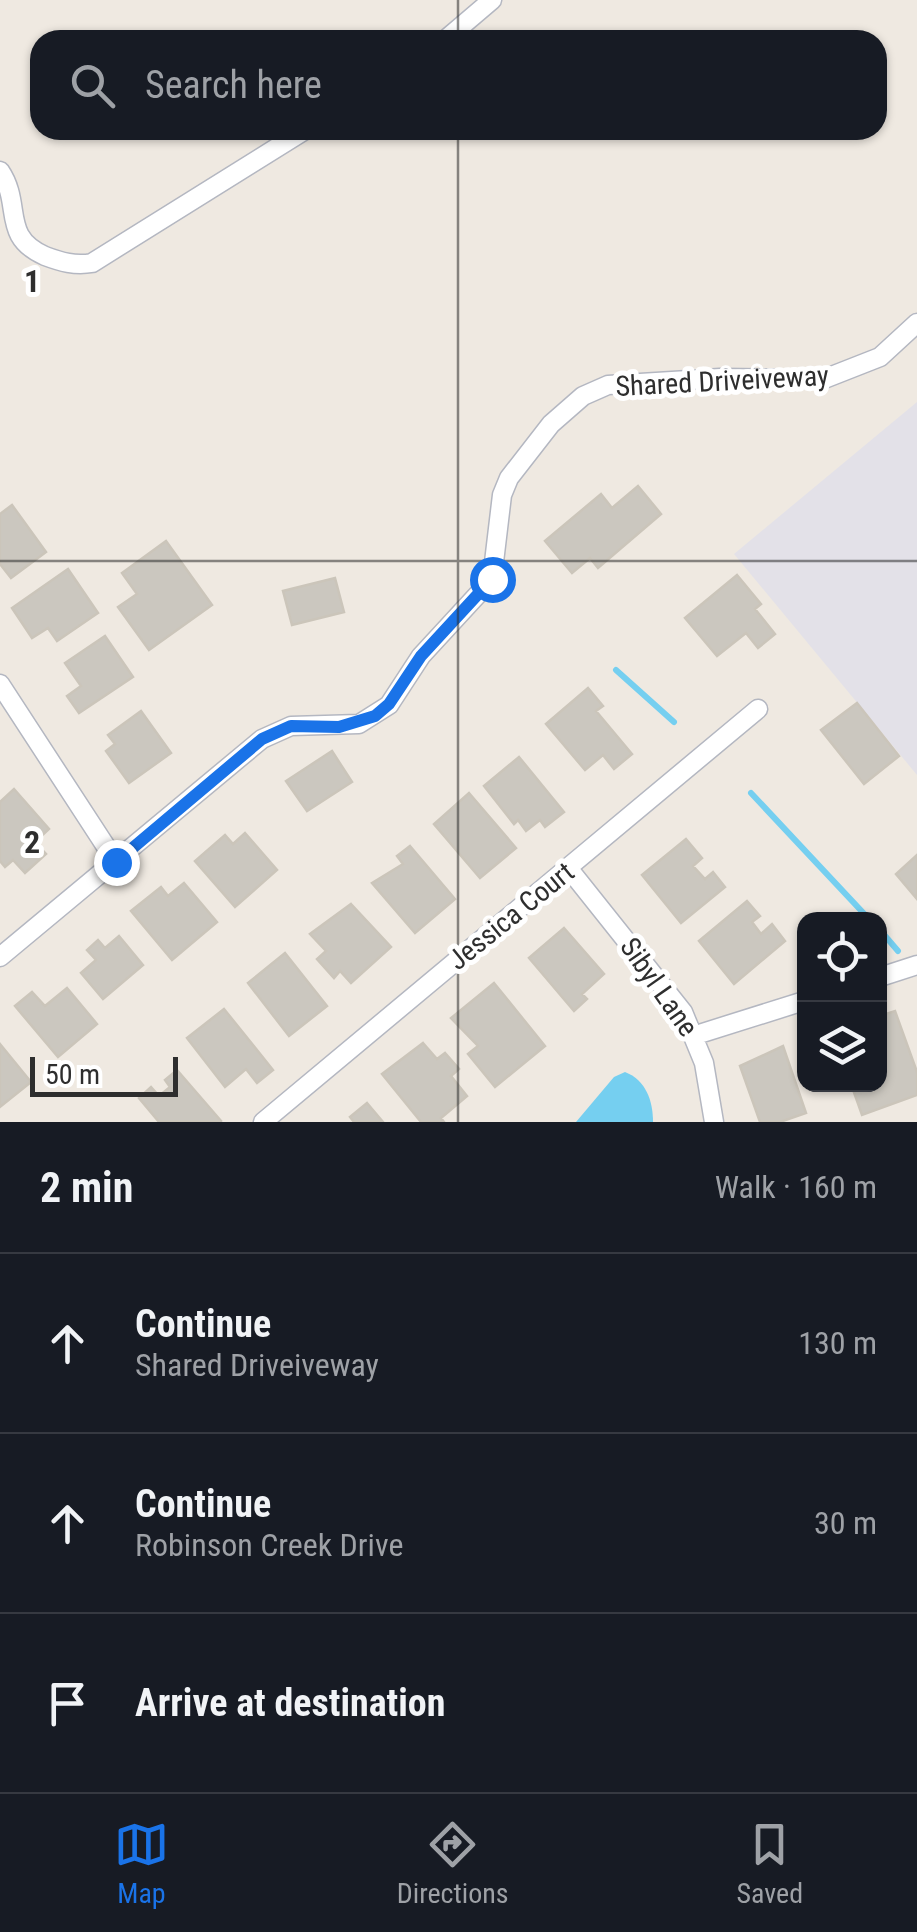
<!DOCTYPE html>
<html lang="en">
<head>
<meta charset="utf-8">
<style>
  :root { --surface:#171b24; --page:#20242c; --text:#f1f3f6; --muted:#9ea1a6; --line:#363941; --accent:#1a73e8 }
  body { margin:0; font-family:"Roboto Condensed",sans-serif; background:var(--page); color:var(--text) }
  .controls { position:absolute; right:30px; bottom:30px; display:grid; overflow:hidden; border-radius:20px; box-shadow:0 2px 8px #0004 }
  .controls button { width:90px; height:90px; display:grid; place-items:center; padding:0; border:0; border-bottom:2px solid var(--line); background:var(--surface); color:var(--text); font:50px sans-serif }
  .scale { position:absolute; left:30px; bottom:25px; width:148px; box-sizing:border-box; padding-left:10px; border:5px solid #2e2e2e; border-top:0; font-size:28px; line-height:35px; white-space:nowrap; color:#2e2e2e; -webkit-text-stroke:8px #fff; paint-order:stroke }
  .stop { position:absolute; width:30px; height:30px; margin:-22px; border:8px solid #1a73e8; border-radius:50%; background:#fff }
  .stop.end { background:#1a73e8; border-color:#fff; box-shadow:0 2px 10px #0008 }
  .list { margin:0; padding:0; list-style:none }
  h2 { display:flex; justify-content:space-between; align-items:center; height:130px; margin:0; padding:0 40px; font-size:42px }
  h2 small { font-size:32px; font-weight:400; color:var(--muted) }
  .list li { display:grid; grid-template-columns:65px 1fr auto; gap:30px; align-items:center; box-sizing:border-box; height:180px; padding:0 40px; border-top:2px solid var(--line) }
  .list b { display:block; font-size:38px; white-space:nowrap }
  .list p { margin:0; font-size:32px; white-space:nowrap; color:var(--muted) }
  .list em { font-size:32px; font-style:normal; color:var(--muted) }
  .icon { flex:none; width:55px; height:55px; fill:none; stroke:currentColor; stroke-width:2; stroke-linecap:round; stroke-linejoin:round }
  .map { position:relative; flex:none; width:917px; height:1122px; overflow:hidden }
  .search { position:absolute; background:var(--surface); box-shadow:0 2px 8px #0004; left:30px; right:30px; top:30px; height:110px; display:flex; align-items:center; gap:25px; box-sizing:border-box; padding:0 35px; border-radius:30px; color:var(--muted); font-size:38px }
  .sheet { height:670px; background:var(--surface) }
  nav { display:flex; justify-content:space-around; align-items:center; box-sizing:border-box; height:140px; border-top:2px solid var(--line); background:var(--surface); font-size:28px; color:var(--muted) }
  nav a { display:grid; justify-items:center; gap:5px }
  nav .on { color:var(--accent) }
  .map>svg:first-child { display:block }
  .industrial { fill:#e3e1e8 }
  .water { fill:#75cff0 }
  .lines { fill:none; stroke-linecap:round; stroke-linejoin:round }
  .stream { stroke:#75cff0; stroke-width:6 }
  .building { fill:#cbc7bf; stroke:#cbc5ba; stroke-width:2.5 }
  .street-casing { stroke:#b4b7c1; stroke-width:21 }
  .street { stroke:#fff; stroke-width:18 }
  .route { stroke:#1a73e8; stroke-width:12 }
  .grid { fill:none; stroke:#2e2e2e; stroke-width:2.5; stroke-opacity:0.55 }
  .labels { text-anchor:middle; dominant-baseline:central; stroke-width:10; stroke-linejoin:round; paint-order:stroke }
  .street-label { font-size:28px; fill:#2e2e2e; stroke:#fff }
  .grid-label { font-size:32px; text-anchor:middle; font-weight:bold; fill:#2e2e2e; stroke:#fff; stroke-width:10; stroke-linejoin:round; paint-order:stroke }
</style>
</head>
<body>
<div class="map">
<svg width="917" height="1122" viewBox="0 0 917 1122">
  <rect width="100%" height="100%" fill="#efe9e1"/>
  <path class="industrial" d="M 917,402 L 917,775 L 734,554 Z"/>
  <path class="water" d="M 625,1072 C 646,1080 653,1101 653,1122 L 576,1122 L 614,1077 Z"/>
  <g class="lines">
    <path class="stream" d="M 616,670 L 674,722
      M 751,793 L 869,919
      M 880,930 L 898,951"/>
  </g>
  <path class="building" d="M 638,486 L 661,514 L 598,568 L 590,558 L 572,573 L 545,541 L 601,494 L 612,508 Z
    M 12,505 L 46,552 L 11,578 L 0,564 L 0,514 Z
    M 166,541 L 212,605 L 149,650 L 118,607 L 137,594 L 122,573 Z
    M 68,569 L 98,613 L 57,641 L 48,628 L 32,638 L 12,608 Z
    M 737,575 L 761,604 L 755,609 L 775,634 L 758,648 L 746,633 L 717,656 L 685,618 Z
    M 335,578 L 344,612 L 292,625 L 283,591 Z
    M 105,636 L 133,677 L 79,713 L 67,696 L 81,686 L 65,663 Z
    M 588,688 L 603,706 L 596,711 L 632,754 L 614,769 L 603,755 L 585,770 L 546,724 Z
    M 857,703 L 899,756 L 864,784 L 821,730 Z
    M 141,711 L 171,753 L 129,783 L 106,751 L 115,744 L 108,735 Z
    M 332,751 L 352,782 L 307,811 L 286,781 Z
    M 519,757 L 564,812 L 545,827 L 540,820 L 526,831 L 518,820 L 514,824 L 484,786 Z
    M 14,789 L 49,829 L 35,842 L 46,854 L 25,873 L 13,860 L 5,867 L 0,861 L 0,802 Z
    M 469,793 L 516,848 L 480,878 L 434,824 Z
    M 245,833 L 277,870 L 235,907 L 195,861 L 225,835 L 233,844 Z
    M 686,839 L 702,858 L 693,866 L 705,879 L 713,872 L 725,887 L 681,923 L 642,875 Z
    M 410,846 L 455,899 L 415,933 L 372,883 L 403,864 L 397,856 Z
    M 917,855 L 917,899 L 896,874 Z
    M 184,883 L 217,922 L 172,960 L 131,911 L 161,887 L 168,896 Z
    M 747,901 L 760,916 L 752,922 L 761,934 L 772,924 L 785,941 L 734,984 L 699,941 Z
    M 351,904 L 391,947 L 351,983 L 340,971 L 334,978 L 317,959 L 326,951 L 310,934 Z
    M 564,928 L 604,974 L 582,994 L 587,999 L 574,1011 L 529,958 Z
    M 119,936 L 143,965 L 103,999 L 81,973 L 96,960 L 87,950 L 98,940 L 105,948 Z
    M 285,953 L 327,1006 L 289,1036 L 248,983 Z
    M 494,983 L 545,1046 L 495,1087 L 468,1054 L 478,1046 L 451,1018 Z
    M 67,988 L 97,1024 L 58,1057 L 15,1006 L 32,992 L 45,1006 Z
    M 224,1009 L 273,1070 L 257,1083 L 246,1069 L 225,1087 L 187,1038 Z
    M 895,1011 L 917,1072 L 917,1095 L 862,1115 L 851,1084 L 880,1084 L 880,1016 Z
    M 423,1043 L 437,1059 L 445,1053 L 459,1069 L 451,1076 L 467,1096 L 441,1118 L 444,1122 L 421,1122 L 382,1074 Z
    M 0,1044 L 31,1082 L 0,1107 Z
    M 783,1046 L 806,1113 L 780,1122 L 760,1122 L 740,1066 Z
    M 177,1070 L 221,1121 L 220,1122 L 159,1122 L 139,1098 L 151,1087 L 159,1096 L 170,1087 L 165,1080 Z
    M 367,1103 L 383,1122 L 354,1122 L 350,1117 Z"/>
  <g class="lines">
    <g class="street-casing">
      <path id="street" d="M 445,40 L 492,0
        M 0,171 C 23,205 0,236 45,256 C 61,262 75,266 92,263 L 305,130
        M 0,684 L 116,862
        M 569,869 L 683,1012 L 704,1063 L 714,1122
        M 0,957 L 262,739 L 291,726 L 359,724 L 389,705 L 421,656 L 492,579 L 502,495 L 509,478 L 551,424 L 583,396 L 608,385 L 720,378 L 824,379 L 880,357 L 917,323
        M 880,977 L 917,965
        M 696,1035 L 804,1001
        M 263,1122 L 758,709"/>
    </g>
    <use href="#street" class="street"/>
  </g>
  <g class="lines">
    <path class="route" d="M 116,862 L 262,739 L 291,726 L 339,727 L 375,716 L 389,704 L 421,656 L 492,579"/>
  </g>
  <path class="grid" d="M 458,0 L 458,40M 458,130 L 458,1122M 0,561 L 917,561"/>
  <g class="labels">
    <g class="street-label">
      <text transform="translate(722 381) rotate(-3)">Shared Driveiveway</text>
      <text transform="translate(511 916) rotate(-39)">Jessica Court</text>
      <text transform="translate(659 987) rotate(55)">Sibyl Lane</text>
    </g>
  </g>
  <g class="grid-label">
    <text x="32" y="292">1</text>
    <text x="32" y="853">2</text>
  </g>
</svg>
<div class="controls">
<button><svg class="icon" aria-label="locate" viewBox="0 0 24 24"><circle cx="12" cy="12" r="6"/><path d="M12 2v4M12 18v4M2 12h4M18 12h4"/></svg></button>
<button><svg class="icon" aria-label="layers" viewBox="0 0 24 24"><path d="M12 4l9 5-9 5-9-5zM3 14l9 5 9-5"/></svg></button>
</div>
<div class="scale">50 m</div>
<div class="stop" style="left:492px;top:579px"></div>
<div class="stop end" style="left:116px;top:862px"></div>
<div class="search"><svg class="icon" aria-label="search" viewBox="0 0 24 24"><circle cx="10" cy="10" r="6"/><path d="M15 15l6 6"/></svg>Search here</div>
</div>
<section class="sheet">
<h2>2 min<small>Walk · 160 m</small></h2>
<ul class="list">
<li><svg class="icon" aria-label="ahead" viewBox="0 0 24 24"><path d="M12 20V5M6 11l6-6 6 6"/></svg><div><b>Continue</b><p>Shared Driveiveway</p></div><em>130 m</em></li>
<li><svg class="icon" aria-label="ahead" viewBox="0 0 24 24"><path d="M12 20V5M6 11l6-6 6 6"/></svg><div><b>Continue</b><p>Robinson Creek Drive</p></div><em>30 m</em></li>
<li><svg class="icon" aria-label="arrive" viewBox="0 0 24 24"><path d="M6 21V4h12l-3 4 3 4H6"/></svg><div><b>Arrive at destination</b></div></li>
</ul>
</section>
<nav>
<a class="on"><svg class="icon" aria-label="map" viewBox="0 0 24 24"><path d="M3 6l6-2 6 2 6-2v14l-6 2-6-2-6 2zM9 4v14M15 6v14"/></svg>Map</a>
<a><svg class="icon" aria-label="directions" viewBox="0 0 24 24"><path d="M12 3l9 9-9 9-9-9zM9 14v-3h6M13 9l2 2-2 2"/></svg>Directions</a>
<a><svg class="icon" aria-label="saved" viewBox="0 0 24 24"><path d="M7 4h10v16l-5-4-5 4z"/></svg>Saved</a>
</nav>
</body>
</html>
